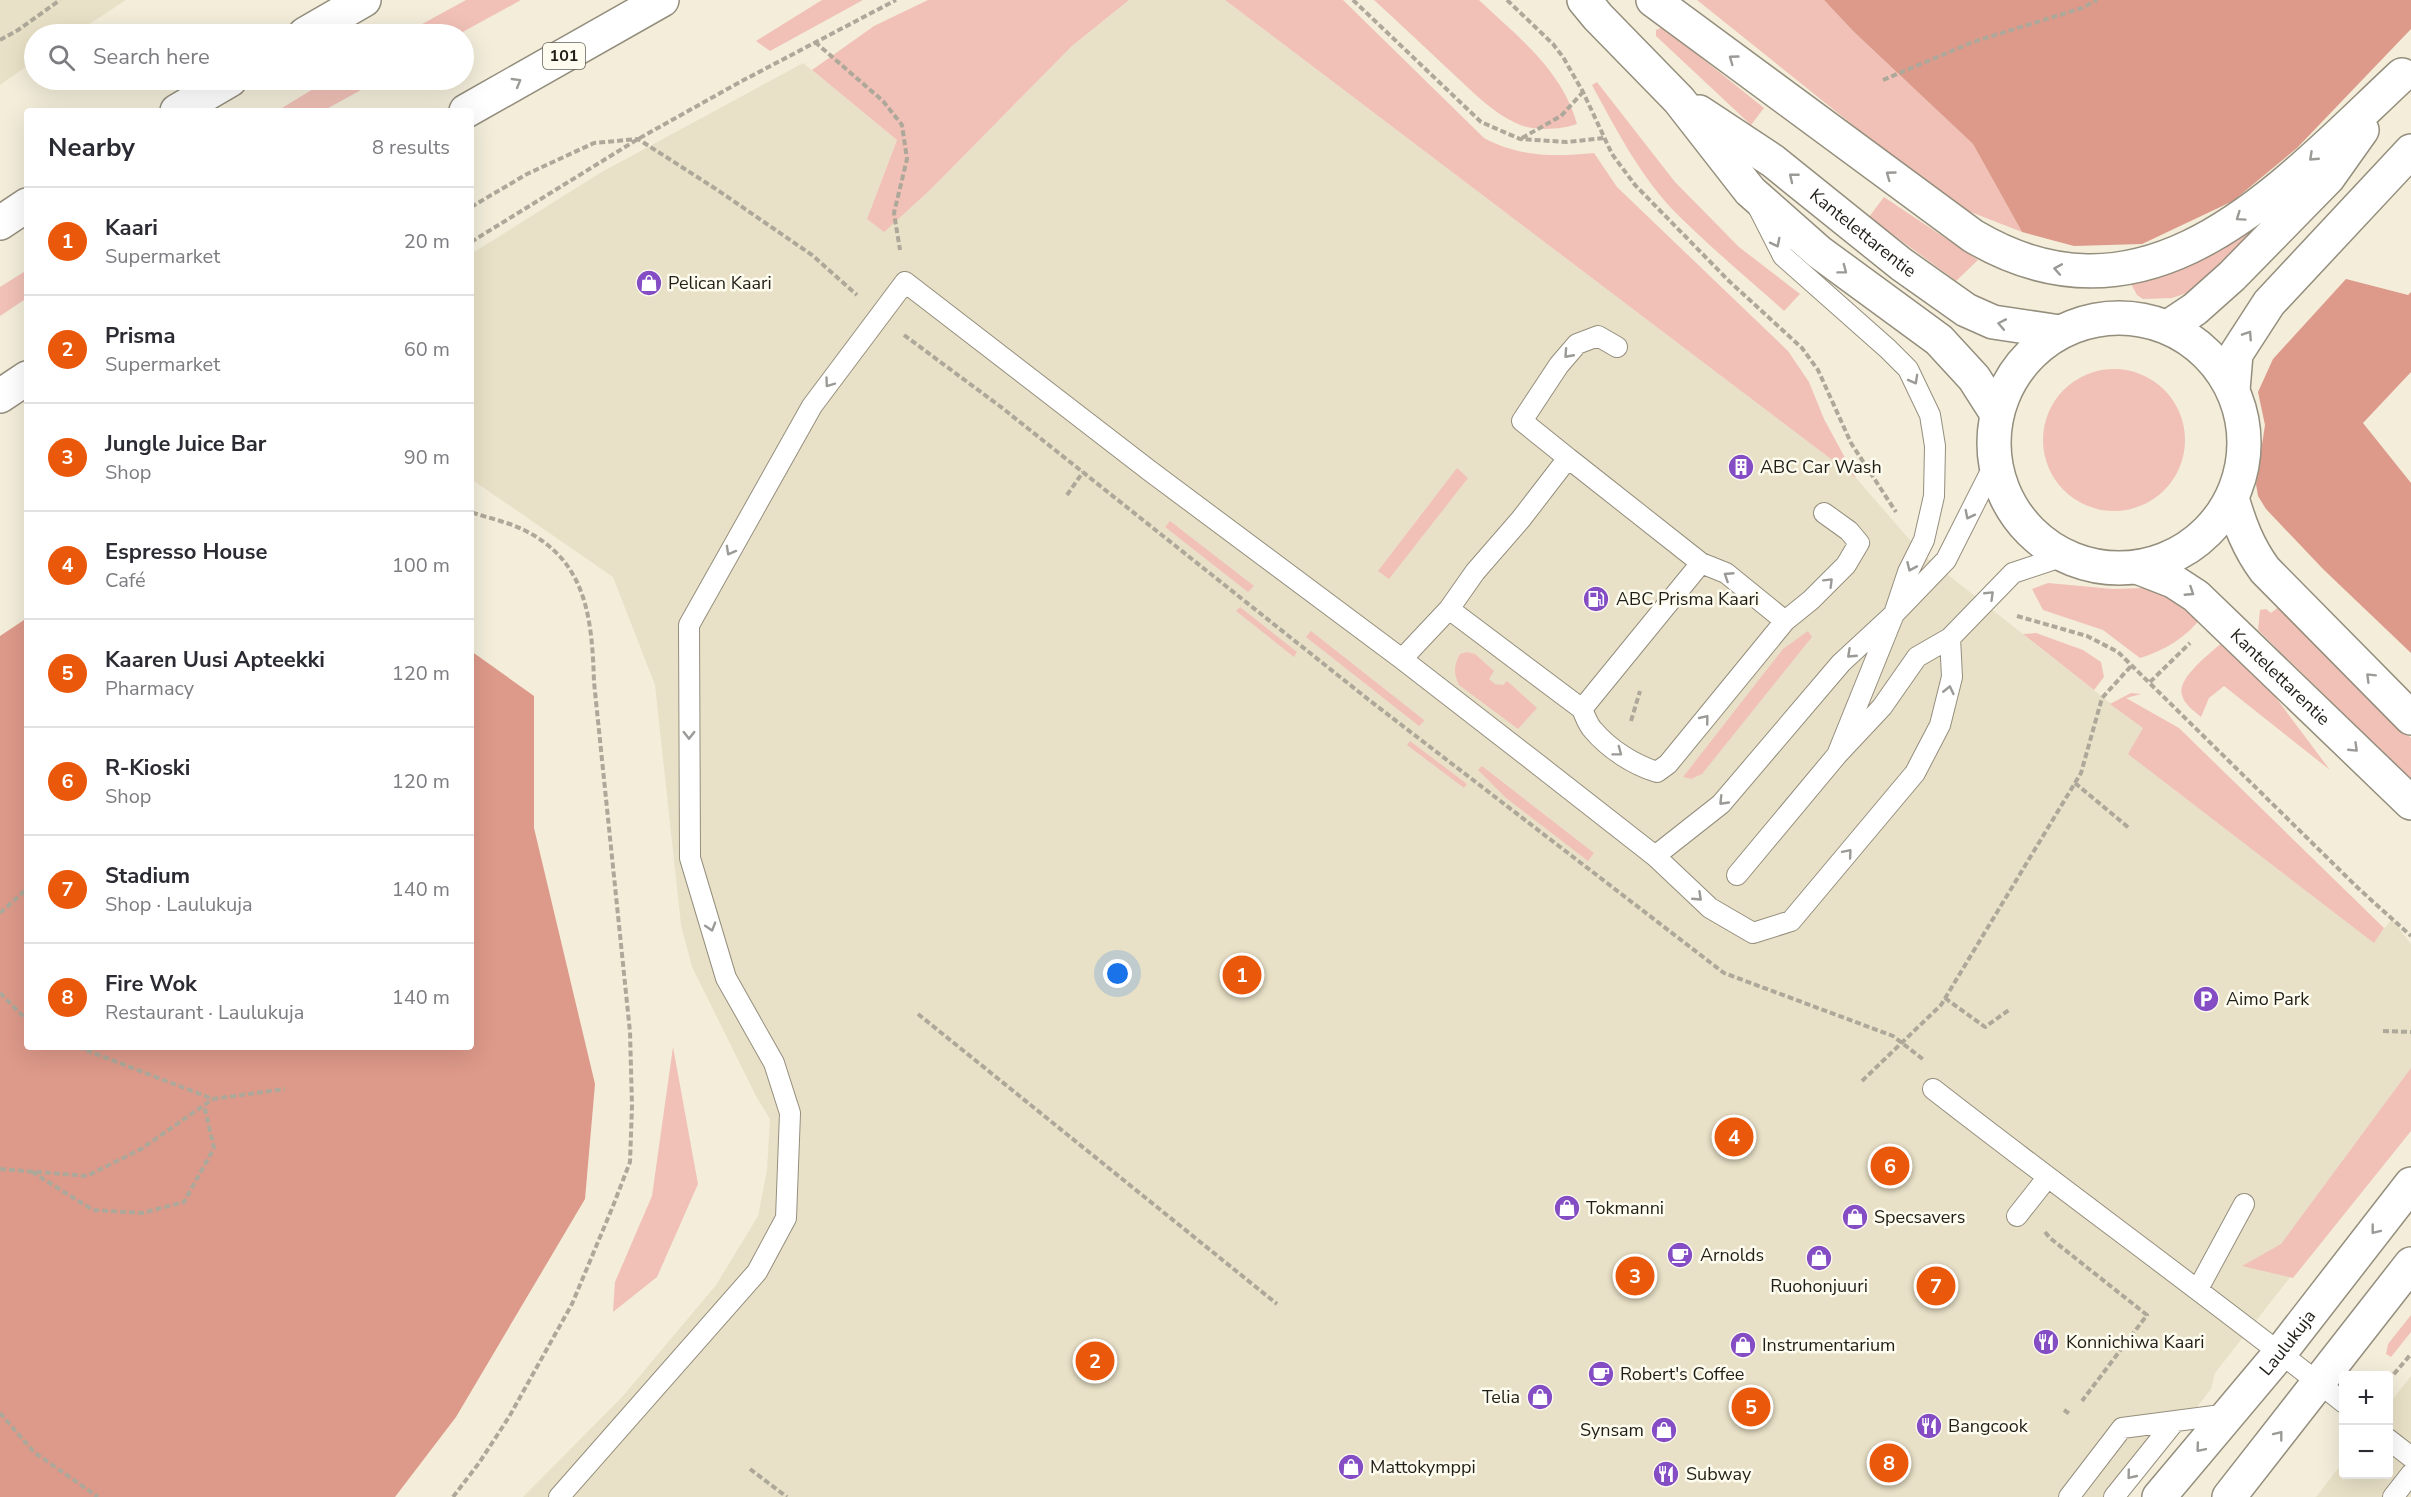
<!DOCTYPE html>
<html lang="en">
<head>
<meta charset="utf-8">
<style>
  :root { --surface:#fff; --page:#f2f2f3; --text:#2b2b33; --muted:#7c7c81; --line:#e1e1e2; --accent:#ea580c }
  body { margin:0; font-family:"Nunito Sans",sans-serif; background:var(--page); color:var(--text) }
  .controls { position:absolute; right:18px; bottom:18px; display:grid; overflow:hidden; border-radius:6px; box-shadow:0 6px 24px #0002 }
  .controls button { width:54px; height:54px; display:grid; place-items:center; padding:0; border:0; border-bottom:2px solid var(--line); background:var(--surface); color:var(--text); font:30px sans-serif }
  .you { position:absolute; left:1118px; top:974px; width:21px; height:21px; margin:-15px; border:4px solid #fff; border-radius:50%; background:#1a73e8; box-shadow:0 0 0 9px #1a73e833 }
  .badge { display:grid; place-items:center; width:39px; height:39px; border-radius:50%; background:var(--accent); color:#fff; font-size:20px; font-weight:700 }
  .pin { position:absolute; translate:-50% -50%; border:3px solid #fff; box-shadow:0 2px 6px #0006 }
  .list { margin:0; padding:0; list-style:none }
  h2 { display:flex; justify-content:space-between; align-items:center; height:78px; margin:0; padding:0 24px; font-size:26px }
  h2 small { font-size:20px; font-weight:400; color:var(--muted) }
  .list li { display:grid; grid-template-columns:39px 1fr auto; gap:18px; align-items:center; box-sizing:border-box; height:108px; padding:0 24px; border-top:2px solid var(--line) }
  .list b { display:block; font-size:22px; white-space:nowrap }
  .list p { margin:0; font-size:20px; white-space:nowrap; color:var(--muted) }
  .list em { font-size:20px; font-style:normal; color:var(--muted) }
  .icon { flex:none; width:33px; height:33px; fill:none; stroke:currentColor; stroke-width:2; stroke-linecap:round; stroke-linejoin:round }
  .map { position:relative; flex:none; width:2411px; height:1497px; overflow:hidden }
  .search { position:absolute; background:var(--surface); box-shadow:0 6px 24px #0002; left:24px; top:24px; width:450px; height:66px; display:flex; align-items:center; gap:15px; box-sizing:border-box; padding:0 21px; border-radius:33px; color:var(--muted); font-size:22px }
  .panel { position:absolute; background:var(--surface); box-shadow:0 6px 24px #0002; left:24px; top:108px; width:450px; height:942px; border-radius:6px }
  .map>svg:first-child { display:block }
  .built { fill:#e9e1c7 }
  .green { fill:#f1c1b7 }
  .forest { fill:#dd998a }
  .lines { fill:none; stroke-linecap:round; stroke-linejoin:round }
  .lane-casing { stroke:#948e7d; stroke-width:22 }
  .street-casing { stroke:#948e7d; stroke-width:36 }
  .secondary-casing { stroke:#948e7d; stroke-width:36 }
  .highway-casing { stroke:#948e7d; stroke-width:36 }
  .path { stroke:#ada899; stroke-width:4; stroke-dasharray:6 3; stroke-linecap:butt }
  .lane { stroke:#fff; stroke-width:20 }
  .street { stroke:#fff; stroke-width:33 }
  .secondary { stroke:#fff; stroke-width:33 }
  .highway { stroke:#fff; stroke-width:33 }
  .oneway { stroke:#9b9a97 }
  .labels { text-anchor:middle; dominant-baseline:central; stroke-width:5; stroke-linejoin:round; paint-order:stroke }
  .shield { fill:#fefbef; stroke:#636058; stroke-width:1.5 }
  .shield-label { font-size:16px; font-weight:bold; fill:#201e17 }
  .street-label { font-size:18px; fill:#201e17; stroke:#fefbef }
  .poi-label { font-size:18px; fill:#201e17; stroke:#fefbef; text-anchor:start }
</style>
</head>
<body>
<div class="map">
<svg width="2411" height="1497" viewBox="0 0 2411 1497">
  <rect width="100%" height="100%" fill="#f3edda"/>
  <path class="built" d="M 0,0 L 126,0 L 74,34 L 34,34 L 34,61 L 0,85 Z
    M 1129,0 L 1225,0 L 1856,478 L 1923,555 L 2114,706 L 2125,698 L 2373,942 L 2392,919 L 2411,944 L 2411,1123 L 2215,1373 L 2211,1389 L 2127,1497 L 523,1497 L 623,1396 L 716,1285 L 758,1216 L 767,1170 L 770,1119 L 757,1098 L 692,967 L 681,925 L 655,685 L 613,577 L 471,479 L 471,254 L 600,173 L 803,63 L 897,140 L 867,219 L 931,189 L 1072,46 Z
    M 2411,1376 L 2411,1497 L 2316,1497 L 2343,1462 L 2344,1474 L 2388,1474 L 2389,1404 Z"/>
  <path class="green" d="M 466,0 L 521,0 L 459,34 L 404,34 Z
    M 822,0 L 863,0 L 770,51 L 756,41 Z
    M 928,0 L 1129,0 L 1072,46 L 931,189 L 884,232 L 867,219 L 897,140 L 812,70 L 874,26 Z
    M 1225,0 L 1343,0 L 1484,138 C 1519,157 1554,157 1594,153 L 1617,187 L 1788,351 L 1809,382 L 1824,419 L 1856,478 Z
    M 1374,0 L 1479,0 C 1518,37 1562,70 1577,124 C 1561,130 1533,131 1518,124 C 1491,112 1470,89 1449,70 C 1424,46 1399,23 1374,0 Z
    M 1697,0 L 1824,0 L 1853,31 L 1973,144 L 2022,232 L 1968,211 L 1909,170 Z
    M 1663,27 L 1764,108 L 1751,125 L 1656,36 L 1656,30 Z
    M 328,80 L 379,80 L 323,111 L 277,111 Z
    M 1597,82 L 1675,182 L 1739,247 L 1800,294 L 1784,311 C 1749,279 1712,249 1678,215 C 1641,178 1617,131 1592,85 Z
    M 1884,197 L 1978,260 L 1956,281 L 1869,217 Z
    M 2249,232 L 2255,239 L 2190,292 L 2172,298 L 2143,299 L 2137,295 L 2130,282 C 2181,271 2205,261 2249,232 Z
    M 27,270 L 27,298 L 0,316 L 0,287 Z
    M2043 440a71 71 0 1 1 142 0a71 71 0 1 1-142 0Z
    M 1457,468 L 1468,478 L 1389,579 L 1378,571 Z
    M 1170,521 L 1254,586 L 1248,592 L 1165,527 Z
    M 2048,583 L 2113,589 L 2142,588 L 2163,593 L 2201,618 C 2185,638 2164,651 2140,658 L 2103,630 L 2043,610 L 2032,589 Z
    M 2280,606 L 2411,738 L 2411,780 L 2258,630 L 2260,610 L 2266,609 L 2271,613 Z
    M 1240,607 L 1297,652 L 1294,657 L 1236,611 Z
    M 1311,631 L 1424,720 L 1424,721 L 1419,726 L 1306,637 Z
    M 1808,631 L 1812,637 L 1702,774 L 1691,779 L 1683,777 L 1783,649 Z
    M 2036,633 L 2083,650 L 2101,662 L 2104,677 L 2094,690 L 2023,634 Z
    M 2225,640 L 2259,675 L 2330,770 L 2224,686 L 2209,698 L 2201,717 C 2194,711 2184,704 2182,695 C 2176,678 2213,651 2225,640 Z
    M 1467,652 L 1475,654 L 1494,671 L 1489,679 L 1495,684 L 1503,685 L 1507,681 L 1537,708 L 1518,729 L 1459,685 C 1453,673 1454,665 1460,654 Z
    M 2131,693 L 2141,694 L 2126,698 L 2179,728 L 2384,928 L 2374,943 L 2128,754 L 2143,728 L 2110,704 Z
    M 1410,741 L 1467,784 L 1464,788 L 1407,745 Z
    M 1482,766 L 1594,853 L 1588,861 L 1506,798 L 1478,770 Z
    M 673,1047 L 698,1184 L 657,1277 L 613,1312 L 615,1282 L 652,1196 Z
    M 2411,1068 L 2411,1131 L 2293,1278 L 2242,1266 L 2281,1244 Z
    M 2411,1315 L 2411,1332 L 2391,1357 L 2386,1354 L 2388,1344 Z"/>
  <path class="forest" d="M 1824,0 L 2411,0 L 2411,29 L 2297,148 L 2233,201 L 2142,244 L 2074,246 L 2022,232 L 1973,144 L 1853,31 Z
    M 2346,279 L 2408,295 L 2411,292 L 2411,372 L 2363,423 L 2411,483 L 2411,653 L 2323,569 L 2266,509 L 2258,496 L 2256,484 L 2265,425 L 2258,392 L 2273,359 Z
    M 27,618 L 27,1047 L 471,1047 L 471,651 L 534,696 L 534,828 L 595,1084 L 585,1199 L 456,1417 L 395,1497 L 0,1497 L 0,636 Z"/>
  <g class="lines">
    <g class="lane-casing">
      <path id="lane" d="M 1758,207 L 1783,256 L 1888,349 L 1908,369 L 1930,415 L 1935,446 L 1934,496 L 1924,540 L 1908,572 L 1894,614 L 1837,755
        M 1568,458 L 1522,421 L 1559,365 L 1577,344 L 1598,336 L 1617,347
        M 1449,609 L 1582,709 C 1585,716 1588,725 1593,730 C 1609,749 1634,765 1657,772 L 1668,764 L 1785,621 L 1811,600 L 1846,565 L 1859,543 L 1849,531 L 1824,513
        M 1402,659 L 1449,609 L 1475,572 L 1521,519 L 1568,458 L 1701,563 L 1726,573 L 1785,621
        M 1582,709 L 1701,563
        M 1655,856 L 1721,804 L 1841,663 L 1894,614 L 1946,560 L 1995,463
        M 1737,875 L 1837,755 L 1882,707 L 1917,657 L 1950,638 L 2013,573 L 2064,556
        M 1933,1089 C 2069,1195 2209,1296 2344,1403
        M 2017,1216 L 2047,1178
        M 2198,1289 L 2244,1204
        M 2388,1439 L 2411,1457
        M 559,1497 L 757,1272 L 786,1218 L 790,1113 L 774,1063 L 726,978 L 690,858 L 689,625 L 812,406 L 905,282 L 1150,471 L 1402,659 L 1540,766 L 1655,856 L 1710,908 L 1753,933 L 1791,921 L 1915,773 L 1940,725 L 1952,677 L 1950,638
        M 2069,1497 L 2122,1428 L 2229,1414
        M 2114,1497 L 2175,1421
        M 2393,1497 L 2411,1474"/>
    </g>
    <g class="street-casing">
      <g id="street">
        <path id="s1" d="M 2159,1497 L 2280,1353 L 2411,1184"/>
        <path d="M 2229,1497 L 2411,1264"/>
      </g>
    </g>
    <g class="secondary-casing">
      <g id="secondary">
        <path d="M 1584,0 L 1598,17 L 1679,100 L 1750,191 L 1819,252 L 1939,340 L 1974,378 L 1997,414"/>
        <path id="s2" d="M 1699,112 L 1773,161 L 1901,264 L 1966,310 L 1993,322 L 2060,332"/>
        <circle cx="2119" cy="443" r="125"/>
        <path d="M 2232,498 C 2240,525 2248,547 2265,570 L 2411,718"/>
        <path id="s3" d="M 2137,567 L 2173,581 L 2196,596 L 2411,803"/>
      </g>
    </g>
    <g class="highway-casing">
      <path id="highway" d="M 1653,0 L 1973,236 C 2150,341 2282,187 2402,75
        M 305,34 L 364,0
        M 177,111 L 230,80
        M 466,111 L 662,0
        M 0,223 L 27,205
        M 2168,327 L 2195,309 L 2232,276 L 2328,178 L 2362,130
        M 2233,390 L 2236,354 L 2269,303 L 2411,151
        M 0,396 L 27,378"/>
    </g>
    <path class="path" d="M 1353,0 L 1481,122 L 1520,139 L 1567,142 L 1604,138
      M 1507,0 L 1553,44 L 1563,57 L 1583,92 L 1612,154 L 1635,185 L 1729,281 L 1802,348 L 1818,370 L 1851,443 L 1896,512
      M 0,40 L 18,30 L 60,0
      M 815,42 L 883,101 L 902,125 L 907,159 L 894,213 L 900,250
      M 1883,80 L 1973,42 L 2082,8 L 2097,0
      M 1522,138 L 1561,116 L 1583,92
      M 471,207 L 527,174 L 594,143 L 638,139 L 716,189 L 812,255 L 857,295
      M 471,242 L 638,139 L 740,82 L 896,0
      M 904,335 L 1001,407 L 1369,700 L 1724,973 L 1893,1036 L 1924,1060
      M 1067,495 L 1083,472
      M 2017,616 L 2087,636 L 2118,652 L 2358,888 L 2411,936
      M 2150,682 L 2190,643
      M 1631,721 L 1640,691
      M 2075,783 L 2129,828
      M 0,913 L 27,889
      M 0,993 L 27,1020
      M 1945,998 L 1985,1027 L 2009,1010
      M 918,1014 L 1277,1304
      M 2383,1031 L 2411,1032
      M 78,1047 L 213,1099 L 285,1089
      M 1862,1081 L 1941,1005 L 2081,773 L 2102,698 L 2132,665
      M 0,1169 L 87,1176 L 141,1149 L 213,1099
      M 32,1172 L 93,1210 L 142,1213 L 184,1202 L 214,1148 L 204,1105
      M 2045,1232 L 2050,1238 L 2147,1315 L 2082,1401
      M 2388,1381 L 2411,1354
      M 2064,1410 L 2071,1415
      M 0,1413 L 34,1452 L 98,1497
      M 750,1469 L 787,1497
      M 453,1497 L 479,1463 L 509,1417 L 572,1304 L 613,1206 L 630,1162 L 632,1106 L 630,1032 L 594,682 C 592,619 587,561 524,530 C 508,522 488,518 471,512"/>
    <use href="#lane" class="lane"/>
    <use href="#street" class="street"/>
    <use href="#secondary" class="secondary"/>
    <use href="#highway" class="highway"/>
  </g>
  <defs><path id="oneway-chevron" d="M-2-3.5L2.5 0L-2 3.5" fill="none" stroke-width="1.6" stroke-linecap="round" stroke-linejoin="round" transform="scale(1.5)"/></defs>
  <g class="oneway">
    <use href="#oneway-chevron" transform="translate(1733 59) rotate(-144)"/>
    <use href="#oneway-chevron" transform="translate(517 82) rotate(-30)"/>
    <use href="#oneway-chevron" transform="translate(2313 157) rotate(137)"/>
    <use href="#oneway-chevron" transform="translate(1890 175) rotate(-144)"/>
    <use href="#oneway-chevron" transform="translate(1793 177) rotate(-141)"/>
    <use href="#oneway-chevron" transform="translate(2240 217) rotate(145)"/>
    <use href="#oneway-chevron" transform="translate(1776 243) rotate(63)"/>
    <use href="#oneway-chevron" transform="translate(2058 269) rotate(-170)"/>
    <use href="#oneway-chevron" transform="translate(1843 270) rotate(37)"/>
    <use href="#oneway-chevron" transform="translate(2002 324) rotate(-169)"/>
    <use href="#oneway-chevron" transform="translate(2248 335) rotate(-57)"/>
    <use href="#oneway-chevron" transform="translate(1568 354) rotate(132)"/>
    <use href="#oneway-chevron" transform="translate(1914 380) rotate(61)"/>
    <use href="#oneway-chevron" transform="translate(829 383) rotate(126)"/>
    <use href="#oneway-chevron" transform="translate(1969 515) rotate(117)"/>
    <use href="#oneway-chevron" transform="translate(730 551) rotate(119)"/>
    <use href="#oneway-chevron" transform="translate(1911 567) rotate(114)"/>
    <use href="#oneway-chevron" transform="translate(1728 576) rotate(-147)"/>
    <use href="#oneway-chevron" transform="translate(1829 582) rotate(-45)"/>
    <use href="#oneway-chevron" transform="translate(2190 592) rotate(33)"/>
    <use href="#oneway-chevron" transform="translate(1990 595) rotate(-44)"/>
    <use href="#oneway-chevron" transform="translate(1851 654) rotate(137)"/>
    <use href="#oneway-chevron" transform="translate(2370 677) rotate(-135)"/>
    <use href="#oneway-chevron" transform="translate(1949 690) rotate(-77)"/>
    <use href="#oneway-chevron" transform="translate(1705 719) rotate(-51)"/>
    <use href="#oneway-chevron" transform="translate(689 735) rotate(90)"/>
    <use href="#oneway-chevron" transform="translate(2354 748) rotate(44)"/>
    <use href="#oneway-chevron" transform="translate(1618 752) rotate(37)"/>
    <use href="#oneway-chevron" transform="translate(1723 801) rotate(134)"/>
    <use href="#oneway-chevron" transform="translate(1848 853) rotate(-50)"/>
    <use href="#oneway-chevron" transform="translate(1698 897) rotate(43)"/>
    <use href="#oneway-chevron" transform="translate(711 927) rotate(73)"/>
    <use href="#oneway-chevron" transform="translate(2375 1230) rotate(128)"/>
    <use href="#oneway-chevron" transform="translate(2279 1435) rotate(-52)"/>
    <use href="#oneway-chevron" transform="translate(2200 1448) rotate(130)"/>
    <use href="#oneway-chevron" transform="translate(2131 1475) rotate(129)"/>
  </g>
  <defs>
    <g id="shop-disc" transform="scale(1.35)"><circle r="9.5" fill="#844dc4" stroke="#fefbef"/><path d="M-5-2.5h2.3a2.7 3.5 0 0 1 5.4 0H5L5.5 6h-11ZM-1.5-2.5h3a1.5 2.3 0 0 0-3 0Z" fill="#fff"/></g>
    <g id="building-disc" transform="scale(1.35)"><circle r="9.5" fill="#844dc4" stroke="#fefbef"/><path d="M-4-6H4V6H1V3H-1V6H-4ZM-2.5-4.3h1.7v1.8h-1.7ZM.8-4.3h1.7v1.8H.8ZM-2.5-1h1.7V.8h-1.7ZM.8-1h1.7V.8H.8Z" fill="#fff"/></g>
    <g id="fuel-disc" transform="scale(1.35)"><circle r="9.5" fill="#844dc4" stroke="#fefbef"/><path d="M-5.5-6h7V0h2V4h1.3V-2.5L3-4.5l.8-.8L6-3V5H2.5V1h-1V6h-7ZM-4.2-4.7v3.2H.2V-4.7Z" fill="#fff"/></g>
    <g id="parking-disc" transform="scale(1.35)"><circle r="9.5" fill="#844dc4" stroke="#fefbef"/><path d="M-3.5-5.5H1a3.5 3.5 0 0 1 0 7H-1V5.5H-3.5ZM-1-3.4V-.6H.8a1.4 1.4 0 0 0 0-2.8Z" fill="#fff"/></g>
    <g id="cafe-disc" transform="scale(1.35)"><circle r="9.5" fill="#844dc4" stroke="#fefbef"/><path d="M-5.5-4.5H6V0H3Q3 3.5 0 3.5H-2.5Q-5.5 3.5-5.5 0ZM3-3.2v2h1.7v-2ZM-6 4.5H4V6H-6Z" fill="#fff"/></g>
    <g id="restaurant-disc" transform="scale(1.35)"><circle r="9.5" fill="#844dc4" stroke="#fefbef"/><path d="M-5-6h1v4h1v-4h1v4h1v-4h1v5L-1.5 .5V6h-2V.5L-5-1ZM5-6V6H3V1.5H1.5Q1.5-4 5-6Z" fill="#fff"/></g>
  </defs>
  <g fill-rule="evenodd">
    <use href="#shop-disc" x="649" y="283"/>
    <use href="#building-disc" x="1741" y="467"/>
    <use href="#fuel-disc" x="1596" y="599"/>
    <use href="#parking-disc" x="2206" y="999"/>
    <use href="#shop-disc" x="1567" y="1208"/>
    <use href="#shop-disc" x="1855" y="1217"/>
    <use href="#cafe-disc" x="1680" y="1255"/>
    <use href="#shop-disc" x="1819" y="1258"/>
    <use href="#restaurant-disc" x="2046" y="1342"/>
    <use href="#shop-disc" x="1743" y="1345"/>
    <use href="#cafe-disc" x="1601" y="1374"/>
    <use href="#shop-disc" x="1540" y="1397"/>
    <use href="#restaurant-disc" x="1929" y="1426"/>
    <use href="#shop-disc" x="1664" y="1430"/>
    <use href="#shop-disc" x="1351" y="1467"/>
    <use href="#restaurant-disc" x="1666" y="1474"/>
  </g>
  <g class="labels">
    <rect class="shield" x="543" y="43" width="42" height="26" rx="4.5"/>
    <g class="shield-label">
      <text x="564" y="56">101</text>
    </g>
    <g class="street-label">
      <text stroke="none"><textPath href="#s2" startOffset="204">Kantelettarentie</textPath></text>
      <text stroke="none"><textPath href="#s3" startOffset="183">Kantelettarentie</textPath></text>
      <text stroke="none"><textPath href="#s1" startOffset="201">Laulukuja</textPath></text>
    </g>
    <g class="poi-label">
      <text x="668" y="283">Pelican Kaari</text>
      <text x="1760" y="467">ABC Car Wash</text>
      <text x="1616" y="599">ABC Prisma Kaari</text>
      <text x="2226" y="999">Aimo Park</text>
      <text x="1586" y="1208">Tokmanni</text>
      <text x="1874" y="1217">Specsavers</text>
      <text x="1700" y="1255">Arnolds</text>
      <text x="1819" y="1286" text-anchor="middle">Ruohonjuuri</text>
      <text x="2066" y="1342">Konnichiwa Kaari</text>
      <text x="1762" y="1345">Instrumentarium</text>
      <text x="1620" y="1374">Robert's Coffee</text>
      <text x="1520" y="1397" text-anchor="end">Telia</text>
      <text x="1948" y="1426">Bangcook</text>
      <text x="1644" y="1430" text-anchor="end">Synsam</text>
      <text x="1370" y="1467">Mattokymppi</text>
      <text x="1686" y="1474">Subway</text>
    </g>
  </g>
</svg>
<div class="controls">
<button>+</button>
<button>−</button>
</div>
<div class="you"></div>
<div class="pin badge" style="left:1242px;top:975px">1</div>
<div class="pin badge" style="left:1095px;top:1361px">2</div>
<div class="pin badge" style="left:1635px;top:1276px">3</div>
<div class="pin badge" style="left:1734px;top:1137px">4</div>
<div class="pin badge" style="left:1751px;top:1407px">5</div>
<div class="pin badge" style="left:1890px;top:1166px">6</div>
<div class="pin badge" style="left:1936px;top:1286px">7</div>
<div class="pin badge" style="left:1889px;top:1463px">8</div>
<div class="search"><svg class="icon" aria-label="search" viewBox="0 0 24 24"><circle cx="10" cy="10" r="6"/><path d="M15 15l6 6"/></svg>Search here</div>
<section class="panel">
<h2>Nearby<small>8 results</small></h2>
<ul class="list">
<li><span class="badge">1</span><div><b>Kaari</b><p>Supermarket</p></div><em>20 m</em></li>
<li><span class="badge">2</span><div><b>Prisma</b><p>Supermarket</p></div><em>60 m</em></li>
<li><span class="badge">3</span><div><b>Jungle Juice Bar</b><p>Shop</p></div><em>90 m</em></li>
<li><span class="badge">4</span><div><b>Espresso House</b><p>Café</p></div><em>100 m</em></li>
<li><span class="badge">5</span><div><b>Kaaren Uusi Apteekki</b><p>Pharmacy</p></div><em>120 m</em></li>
<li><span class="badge">6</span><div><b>R-Kioski</b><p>Shop</p></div><em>120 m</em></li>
<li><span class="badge">7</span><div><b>Stadium</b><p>Shop · Laulukuja</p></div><em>140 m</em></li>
<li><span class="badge">8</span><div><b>Fire Wok</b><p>Restaurant · Laulukuja</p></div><em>140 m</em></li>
</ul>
</section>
</div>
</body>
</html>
